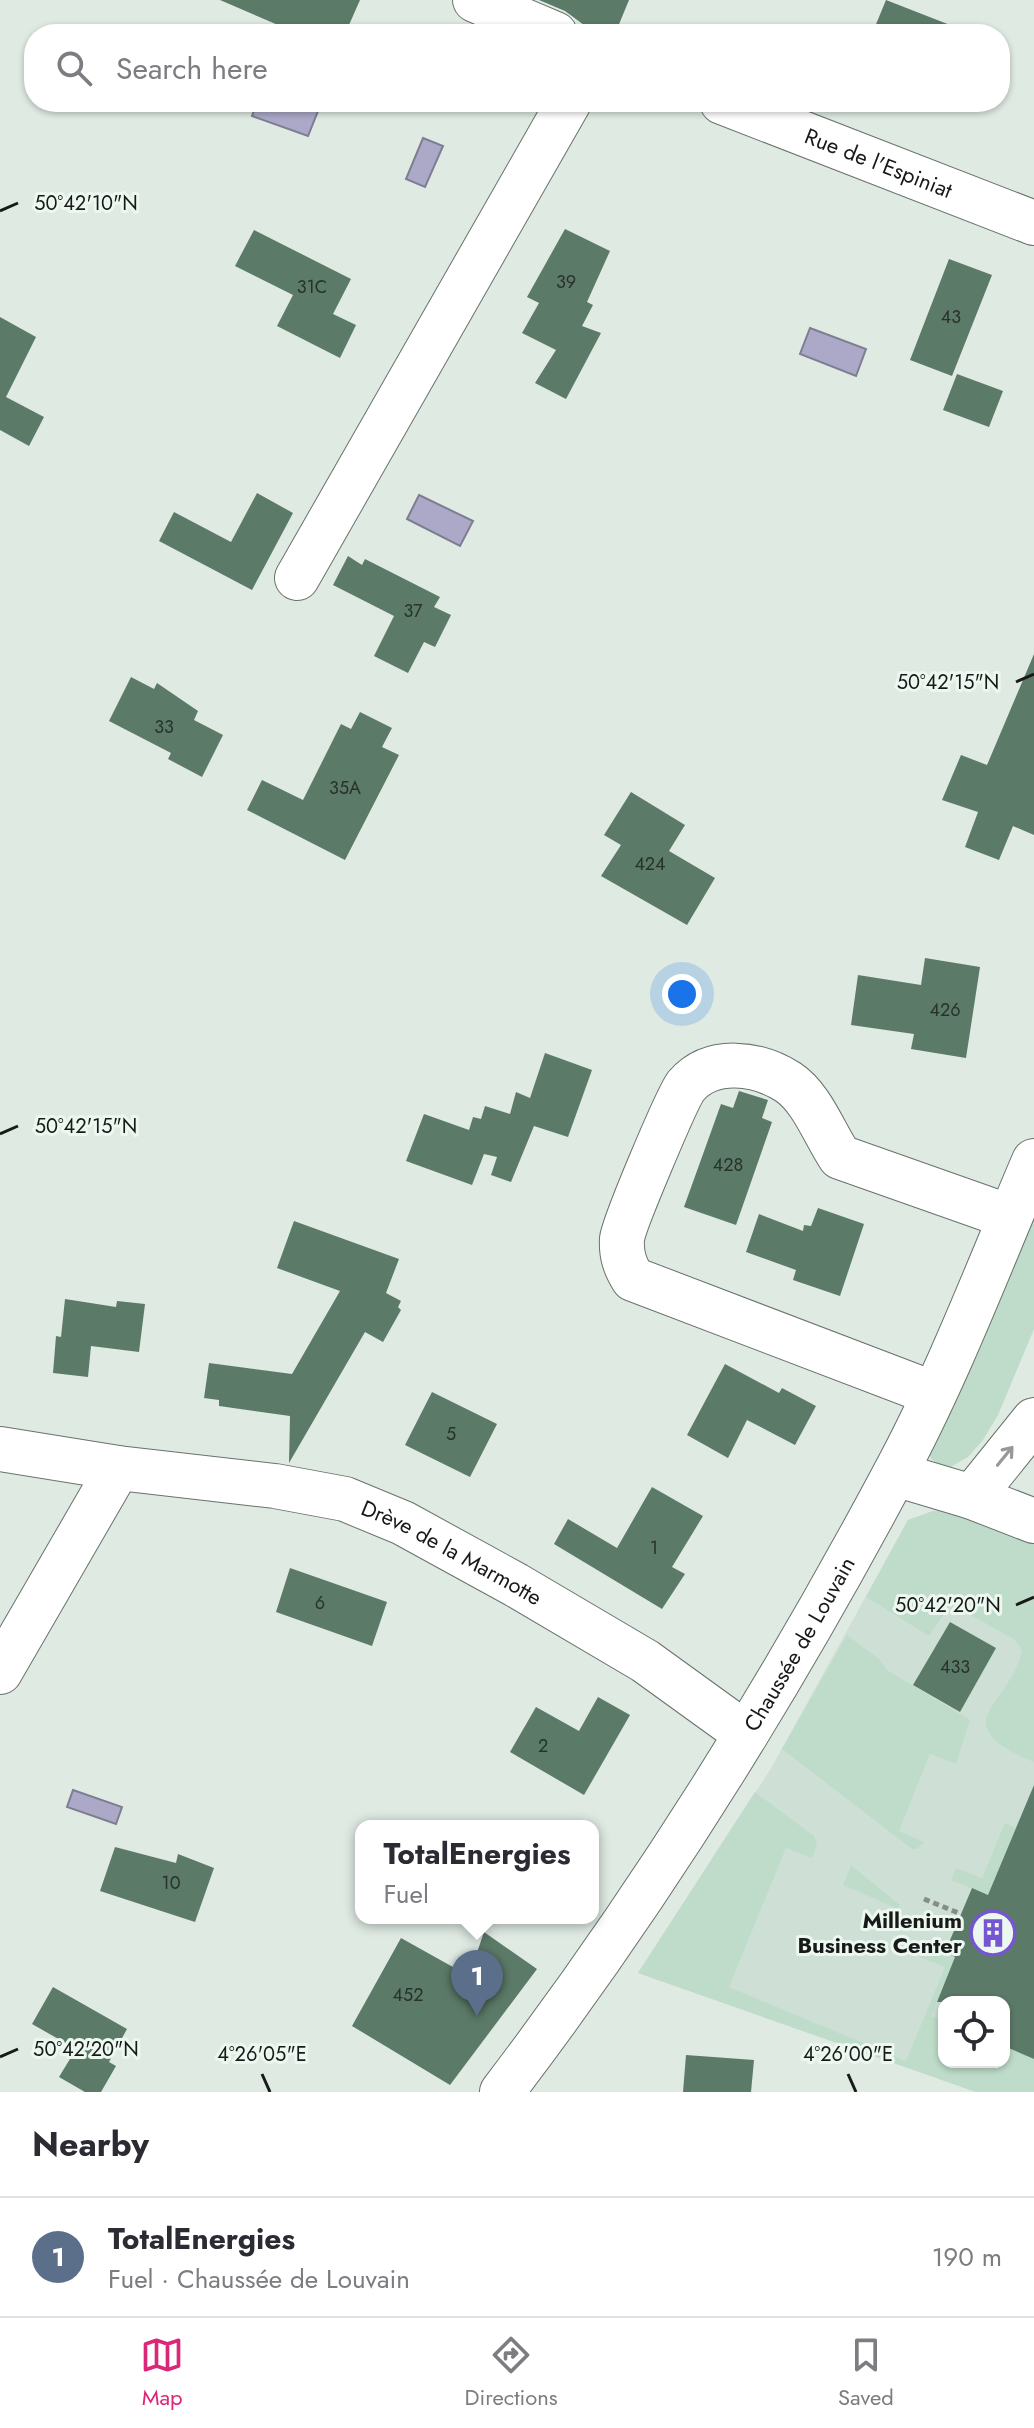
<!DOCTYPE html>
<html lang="en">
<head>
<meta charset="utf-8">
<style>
  :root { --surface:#fff; --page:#f7f7f7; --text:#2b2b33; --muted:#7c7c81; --line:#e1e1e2; --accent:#db2777 }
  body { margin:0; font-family:Jost,sans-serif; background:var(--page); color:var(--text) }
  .controls { position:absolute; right:24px; bottom:24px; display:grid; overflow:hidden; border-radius:16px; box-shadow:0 2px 6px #0004 }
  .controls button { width:72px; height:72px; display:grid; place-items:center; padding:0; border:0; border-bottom:2px solid var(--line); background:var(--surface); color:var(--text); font:40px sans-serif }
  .you { position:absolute; left:682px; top:994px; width:28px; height:28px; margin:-20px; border:6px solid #fff; border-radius:50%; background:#1a73e8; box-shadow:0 0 0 12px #1a73e833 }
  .badge { display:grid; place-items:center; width:52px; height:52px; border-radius:50%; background:var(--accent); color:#fff; font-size:26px; font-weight:700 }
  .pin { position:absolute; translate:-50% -66px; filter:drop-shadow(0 2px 4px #0008) }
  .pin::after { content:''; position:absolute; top:42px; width:28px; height:24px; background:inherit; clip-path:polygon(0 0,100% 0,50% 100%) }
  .popup { position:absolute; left:355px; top:1820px; width:244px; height:104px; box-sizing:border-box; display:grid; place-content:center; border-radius:16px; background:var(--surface); filter:drop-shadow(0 2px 6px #0005); font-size:26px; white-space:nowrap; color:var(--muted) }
  .popup b { font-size:30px; color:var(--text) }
  .popup::after { content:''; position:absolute; left:50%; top:100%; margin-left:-16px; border:16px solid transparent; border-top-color:var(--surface) }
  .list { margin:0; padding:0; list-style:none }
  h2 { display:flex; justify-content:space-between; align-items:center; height:104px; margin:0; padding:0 32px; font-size:34px }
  h2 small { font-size:26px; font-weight:400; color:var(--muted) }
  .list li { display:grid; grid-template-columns:52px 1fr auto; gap:24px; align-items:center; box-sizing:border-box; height:120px; padding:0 32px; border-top:2px solid var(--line) }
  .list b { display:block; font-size:30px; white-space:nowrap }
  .list p { margin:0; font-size:26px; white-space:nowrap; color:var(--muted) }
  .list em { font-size:26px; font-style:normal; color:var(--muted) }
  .icon { flex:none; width:44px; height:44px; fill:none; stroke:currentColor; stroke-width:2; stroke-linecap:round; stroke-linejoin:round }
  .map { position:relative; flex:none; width:1034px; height:2092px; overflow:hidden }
  .search { position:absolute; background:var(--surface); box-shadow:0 2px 6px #0004; left:24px; right:24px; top:24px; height:88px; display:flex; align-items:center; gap:20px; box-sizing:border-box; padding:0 28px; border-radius:32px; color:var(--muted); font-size:30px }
  .sheet { height:224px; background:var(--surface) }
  nav { display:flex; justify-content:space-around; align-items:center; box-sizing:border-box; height:112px; border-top:2px solid var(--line); background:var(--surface); font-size:22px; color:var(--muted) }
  nav a { display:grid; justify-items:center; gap:4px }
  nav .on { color:var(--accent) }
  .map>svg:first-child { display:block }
  .built { fill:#cee0d5; fill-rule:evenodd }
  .green { fill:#bedcc9 }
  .water { fill:#aca8c7; stroke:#7f7d92; stroke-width:2 }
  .building { fill:#5c7a68 }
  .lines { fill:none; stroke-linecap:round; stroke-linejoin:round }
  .minor-casing { stroke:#69726c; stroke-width:46 }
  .major-casing { stroke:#69726c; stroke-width:46 }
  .path { stroke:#868d88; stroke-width:5; stroke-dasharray:6 4; stroke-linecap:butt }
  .minor { stroke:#fff; stroke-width:44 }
  .major { stroke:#fff; stroke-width:44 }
  .oneway { stroke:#979897 }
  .ticks { fill:none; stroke:#171a18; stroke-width:3 }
  .labels { text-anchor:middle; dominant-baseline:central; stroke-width:6; stroke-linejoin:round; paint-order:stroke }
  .number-label { font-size:18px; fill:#28322c }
  .street-label { font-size:22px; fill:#171a18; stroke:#ecf7f0 }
  .poi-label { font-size:22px; font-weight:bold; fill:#171a18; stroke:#ecf7f0; text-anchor:end }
  .ticks-label { font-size:20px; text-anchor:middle; fill:#171a18; stroke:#ecf7f0; stroke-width:6; stroke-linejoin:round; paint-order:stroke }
</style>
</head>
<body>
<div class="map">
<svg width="1034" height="2092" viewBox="0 0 1034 2092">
  <rect width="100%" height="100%" fill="#dfeae3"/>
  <path class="built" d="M 933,1511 L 1034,1535 L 1034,2092 L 976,2092 L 638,1973 L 770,1770 L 908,1520 ZM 944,2002 L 1004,2002 L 1004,2062 L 944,2062 Z"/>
  <path class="green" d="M 1034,1209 L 1034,1329 L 998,1415 L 983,1440 L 968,1457 L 947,1469 L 931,1459 L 928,1448 Z
    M 957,1509 L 1034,1535 L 1034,1762 C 941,1723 1010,1706 1022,1651 L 1015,1640 L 951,1604 L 929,1636 L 866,1597 L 908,1520 L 933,1511 Z
    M 847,1635 L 879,1659 L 887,1670 L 970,1720 L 956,1764 L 930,1754 L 899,1831 L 924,1842 L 917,1849 L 912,1849 L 782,1749 Z
    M 755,1792 L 814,1836 L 817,1845 L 812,1858 L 786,1848 L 729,1987 L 906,2061 L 945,1967 L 920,1957 L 925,1943 L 955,1957 L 931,2016 L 944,2022 L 944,2062 L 1004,2062 L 1004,2046 L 1034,2059 L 1034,2092 L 976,2092 L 638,1973 Z
    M 1005,1823 L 1016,1828 L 988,1895 L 951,1880 L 956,1868 L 982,1878 Z
    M 851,1865 L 900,1905 L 898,1909 L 843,1885 Z"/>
  <path class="water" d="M 257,102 L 295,102 L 318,111 L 308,136 L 252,116 Z
    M 423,138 L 443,146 L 425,187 L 406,179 Z
    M 810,328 L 866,349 L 856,376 L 800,354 Z
    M 419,495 L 473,521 L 460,546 L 407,519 Z
    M 73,1790 L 122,1807 L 116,1824 L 67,1807 Z"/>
  <path class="building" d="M 220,0 L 360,0 L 345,34 L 299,34 Z
    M 539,0 L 629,0 L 615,34 L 584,25 L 565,11 Z
    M 886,0 L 968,32 L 968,34 L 872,34 Z
    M 565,229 L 610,251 L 587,302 L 593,305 L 582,326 L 601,333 L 566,399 L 535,383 L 556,350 L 522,333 L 539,303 L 527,297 Z
    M 254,230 L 351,279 L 333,314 L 356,325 L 340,358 L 277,326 L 293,295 L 235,266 Z
    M 949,259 L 992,275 L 952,376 L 910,360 Z
    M 0,317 L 36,337 L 6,397 L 44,417 L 29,446 L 0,430 Z
    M 957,374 L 1003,391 L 989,427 L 943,410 Z
    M 257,493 L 293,513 L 252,590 L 159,541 L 174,512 L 231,542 Z
    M 348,556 L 362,565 L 365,559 L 440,597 L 434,607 L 451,615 L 435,647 L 424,642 L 408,673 L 374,656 L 394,616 L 333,585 Z
    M 1034,654 L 1034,835 L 1013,826 L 999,860 L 965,847 L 978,812 L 942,800 L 961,755 L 987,765 Z
    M 131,677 L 154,689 L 157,683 L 198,711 L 194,720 L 223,735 L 202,777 L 168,759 L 171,753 L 109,721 Z
    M 360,712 L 392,728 L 382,747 L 399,755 L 345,860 L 247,810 L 262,780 L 303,800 L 341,724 L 351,729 Z
    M 631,792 L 685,825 L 669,851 L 715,878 L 687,925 L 601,876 L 621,845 L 604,835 Z
    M 925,958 L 980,967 L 966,1058 L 911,1049 L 914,1034 L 851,1025 L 858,975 L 921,985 Z
    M 545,1053 L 592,1070 L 568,1137 L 534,1126 L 511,1182 L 491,1175 L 497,1157 L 484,1154 L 472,1185 L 406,1161 L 424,1114 L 469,1130 L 473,1117 L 481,1119 L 485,1106 L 510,1114 L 516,1092 L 530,1098 Z
    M 739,1091 L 768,1100 L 762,1118 L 772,1122 L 736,1225 L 684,1207 L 721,1104 L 733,1108 Z
    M 818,1208 L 864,1224 L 840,1296 L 793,1280 L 796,1270 L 746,1252 L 759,1214 L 803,1231 L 804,1225 L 811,1226 Z
    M 294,1221 L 399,1259 L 386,1293 L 401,1301 L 398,1307 L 401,1310 L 383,1342 L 365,1332 L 289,1463 L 290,1416 L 219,1406 L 219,1400 L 204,1398 L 209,1363 L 292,1374 L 340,1291 L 277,1268 Z
    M 65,1299 L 116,1307 L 117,1301 L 145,1304 L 139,1352 L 91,1346 L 88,1377 L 53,1373 L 56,1336 L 61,1337 Z
    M 725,1364 L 779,1393 L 782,1388 L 816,1406 L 795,1445 L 747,1420 L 728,1458 L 687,1435 Z
    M 432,1392 L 497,1424 L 470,1477 L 405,1445 Z
    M 652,1487 L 703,1516 L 672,1567 L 685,1574 L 662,1609 L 554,1544 L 568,1519 L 617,1548 Z
    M 290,1568 L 387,1602 L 372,1646 L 276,1612 Z
    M 950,1622 L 996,1648 L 960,1712 L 913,1685 Z
    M 598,1697 L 630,1715 L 584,1795 L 510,1752 L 536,1707 L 579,1731 Z
    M 1034,1785 L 1034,2059 L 1004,2046 L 1004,2002 L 937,2002 L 955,1957 L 945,1952 L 972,1888 L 988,1895 Z
    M 115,1847 L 176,1863 L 178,1854 L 214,1868 L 195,1922 L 100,1891 Z
    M 484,1932 L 537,1969 L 450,2085 L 352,2026 L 401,1938 L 469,1976 Z
    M 53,1987 L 127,2029 L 109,2062 L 116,2066 L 101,2092 L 85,2092 L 59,2077 L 76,2049 L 32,2024 Z
    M 686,2055 L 754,2060 L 751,2092 L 683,2092 Z"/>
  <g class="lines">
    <g class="minor-casing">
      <g id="minor">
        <path d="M 475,0 L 555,34"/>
        <path id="s1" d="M 722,102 L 1034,223"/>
        <path d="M 297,578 L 569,102"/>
        <path d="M 932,1393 L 633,1279 C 625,1266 621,1255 622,1239 C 624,1223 677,1098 686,1086 C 712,1056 758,1063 788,1082 C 812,1098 824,1133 840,1157 L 1010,1217"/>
        <path id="s2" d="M 0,1449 L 118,1468 L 275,1486 L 345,1499 L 403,1523 L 516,1585 L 645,1661 L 746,1734"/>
        <path d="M 895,1474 L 972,1497 L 1034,1420"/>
        <path d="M 972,1497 L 1034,1521"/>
        <path d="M 0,1672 L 118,1468"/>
      </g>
    </g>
    <g class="major-casing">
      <g id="major">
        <path id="s3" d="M 502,2092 C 650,1898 779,1691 894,1475 C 948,1375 989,1266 1034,1161"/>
      </g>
    </g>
    <path class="path" d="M 924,1899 L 961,1914"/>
    <use href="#minor" class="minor"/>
    <use href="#major" class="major"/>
  </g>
  <defs><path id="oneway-shaft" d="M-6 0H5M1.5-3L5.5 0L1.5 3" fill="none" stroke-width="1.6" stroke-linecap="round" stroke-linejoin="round" transform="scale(2)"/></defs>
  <use class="oneway" href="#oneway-shaft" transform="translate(1005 1456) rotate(-51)"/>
  <path class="ticks" d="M 0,211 L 18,203M 1016,682 L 1034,674M 0,1134 L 18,1126M 1016,1605 L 1034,1597M 0,2057 L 18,2049M 262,2074 L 270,2092M 848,2074 L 856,2092"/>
  <defs>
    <g id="building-ring" transform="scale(2.3)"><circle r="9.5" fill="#ecf7f0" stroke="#7656d0" stroke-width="1.5"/><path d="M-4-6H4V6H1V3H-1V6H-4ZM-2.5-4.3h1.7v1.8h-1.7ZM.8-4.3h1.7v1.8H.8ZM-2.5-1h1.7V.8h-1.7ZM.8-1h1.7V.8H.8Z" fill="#7656d0"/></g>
  </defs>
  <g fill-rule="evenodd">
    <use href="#building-ring" x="993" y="1933"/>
  </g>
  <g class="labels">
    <g class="number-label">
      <text x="566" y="282">39</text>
      <text x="312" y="287">31C</text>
      <text x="951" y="317">43</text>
      <text x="413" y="611">37</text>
      <text x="164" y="727">33</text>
      <text x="345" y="788">35A</text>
      <text x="650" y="864">424</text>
      <text x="945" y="1010">426</text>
      <text x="728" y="1165">428</text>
      <text x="451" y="1434">5</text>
      <text x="654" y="1548">1</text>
      <text x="320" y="1603">6</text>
      <text x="955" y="1667">433</text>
      <text x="543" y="1746">2</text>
      <text x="171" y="1883">10</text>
      <text x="408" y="1995">452</text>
    </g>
    <g class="street-label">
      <text stroke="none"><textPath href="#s1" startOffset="168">Rue de l'Espiniat</textPath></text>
      <text stroke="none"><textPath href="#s2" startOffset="468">Drève de la Marmotte</textPath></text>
      <text stroke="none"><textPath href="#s3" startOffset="538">Chaussée de Louvain</textPath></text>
    </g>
    <g class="poi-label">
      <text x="962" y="1920">Millenium<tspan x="962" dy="25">Business Center</tspan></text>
    </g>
  </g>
  <g class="ticks-label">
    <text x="86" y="210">50°42'10"N</text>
    <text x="948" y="689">50°42'15"N</text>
    <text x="86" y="1133">50°42'15"N</text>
    <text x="948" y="1612">50°42'20"N</text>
    <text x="86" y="2056">50°42'20"N</text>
    <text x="262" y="2061">4°26'05"E</text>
    <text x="848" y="2061">4°26'00"E</text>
  </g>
</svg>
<div class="controls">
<button><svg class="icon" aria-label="locate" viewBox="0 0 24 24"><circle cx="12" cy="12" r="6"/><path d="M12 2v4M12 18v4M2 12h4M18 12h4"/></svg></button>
</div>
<div class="you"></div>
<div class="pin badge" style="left:477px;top:2016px;background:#5c6f8a">1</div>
<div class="popup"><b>TotalEnergies</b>Fuel</div>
<div class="search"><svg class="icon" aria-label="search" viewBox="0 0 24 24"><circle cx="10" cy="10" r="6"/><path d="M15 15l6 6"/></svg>Search here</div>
</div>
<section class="sheet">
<h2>Nearby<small></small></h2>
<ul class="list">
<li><span class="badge" style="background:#5c6f8a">1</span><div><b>TotalEnergies</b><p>Fuel · Chaussée de Louvain</p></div><em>190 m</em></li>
</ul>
</section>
<nav>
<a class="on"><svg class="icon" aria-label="map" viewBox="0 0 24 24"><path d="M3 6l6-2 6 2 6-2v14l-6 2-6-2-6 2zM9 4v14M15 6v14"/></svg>Map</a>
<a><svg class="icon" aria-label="directions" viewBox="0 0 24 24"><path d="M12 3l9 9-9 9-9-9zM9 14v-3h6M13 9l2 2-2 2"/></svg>Directions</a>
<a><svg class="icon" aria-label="saved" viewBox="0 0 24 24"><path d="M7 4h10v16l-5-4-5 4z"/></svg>Saved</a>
</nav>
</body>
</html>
